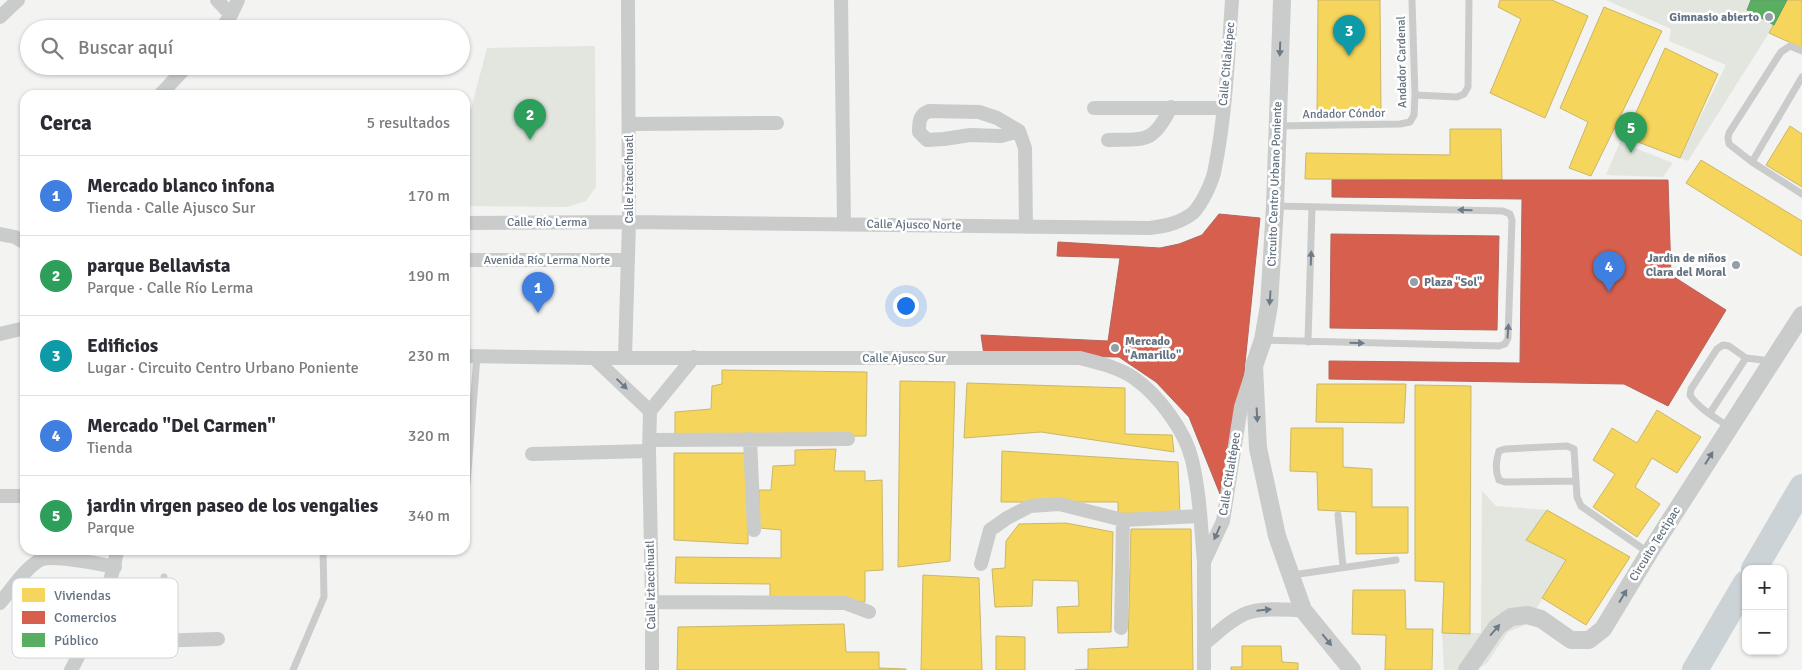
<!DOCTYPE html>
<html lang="es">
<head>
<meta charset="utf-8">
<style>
  :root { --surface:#fff; --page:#f2f2f3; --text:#2b2b33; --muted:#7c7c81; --line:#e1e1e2; --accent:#db2777 }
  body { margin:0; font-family:Signika,sans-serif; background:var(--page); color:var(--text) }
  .controls { position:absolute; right:15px; bottom:15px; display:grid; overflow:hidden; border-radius:10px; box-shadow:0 1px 4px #0004 }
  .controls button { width:45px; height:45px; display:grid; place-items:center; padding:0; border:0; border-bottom:1px solid var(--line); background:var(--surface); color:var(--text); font:25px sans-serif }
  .you { position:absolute; left:905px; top:305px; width:18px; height:18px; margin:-12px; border:4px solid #fff; border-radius:50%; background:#1a73e8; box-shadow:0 0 0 8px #1a73e833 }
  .badge { display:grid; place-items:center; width:32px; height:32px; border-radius:50%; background:var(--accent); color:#fff; font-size:16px; font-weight:700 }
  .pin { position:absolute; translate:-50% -41px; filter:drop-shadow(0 1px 2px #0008) }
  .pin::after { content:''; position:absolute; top:26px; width:18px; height:15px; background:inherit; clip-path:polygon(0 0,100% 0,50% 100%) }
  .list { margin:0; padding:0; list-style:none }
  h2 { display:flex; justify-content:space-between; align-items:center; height:65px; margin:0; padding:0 20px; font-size:21px }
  h2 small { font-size:16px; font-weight:400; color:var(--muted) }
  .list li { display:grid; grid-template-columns:32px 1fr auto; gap:15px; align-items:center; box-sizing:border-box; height:80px; padding:0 20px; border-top:1px solid var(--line) }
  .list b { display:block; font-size:19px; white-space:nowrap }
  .list p { margin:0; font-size:16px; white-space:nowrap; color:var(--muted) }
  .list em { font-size:16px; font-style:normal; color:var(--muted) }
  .icon { flex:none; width:28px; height:28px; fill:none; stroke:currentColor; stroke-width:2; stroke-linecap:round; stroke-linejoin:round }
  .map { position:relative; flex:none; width:1802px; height:670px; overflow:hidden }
  .search { position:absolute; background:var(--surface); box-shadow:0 1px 4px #0004; left:20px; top:20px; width:450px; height:55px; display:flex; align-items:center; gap:12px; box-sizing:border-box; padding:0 18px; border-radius:28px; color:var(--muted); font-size:19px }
  .panel { position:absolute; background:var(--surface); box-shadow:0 1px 4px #0004; left:20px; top:90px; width:450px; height:465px; border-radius:15px }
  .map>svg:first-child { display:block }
  .green { fill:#e2e6df }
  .homes { fill:#f6d55c; stroke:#cab767 }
  .shops { fill:#d6604d; stroke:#b4655d }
  .public { fill:#5aae61; stroke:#5d9c6b }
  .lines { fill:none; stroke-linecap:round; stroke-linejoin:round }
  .river { stroke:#cbd3d6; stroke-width:26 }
  .service { stroke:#cacccc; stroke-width:7 }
  .minor { stroke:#cacccc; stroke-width:14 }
  .tertiary { stroke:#cacccc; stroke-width:18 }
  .oneway { fill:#6d7b88 }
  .poi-dot { fill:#959fa8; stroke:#fff; stroke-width:2 }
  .labels { text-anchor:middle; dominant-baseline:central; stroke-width:5; stroke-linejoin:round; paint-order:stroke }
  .poi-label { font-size:12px; font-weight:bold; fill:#637281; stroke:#fff; text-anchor:end }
  .street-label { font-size:12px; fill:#637281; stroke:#fff }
  .key { fill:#fff; stroke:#d0d5d9; stroke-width:1 }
  .key-label { font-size:14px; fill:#637281 }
</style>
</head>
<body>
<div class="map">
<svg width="1802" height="670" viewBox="0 0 1802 670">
  <rect width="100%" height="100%" fill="#f3f3f1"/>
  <path class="green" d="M 1606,0 L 1751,0 L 1747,10 L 1774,25 L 1688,161 L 1680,158 L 1726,65 L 1669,41 L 1671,29 Z
    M 595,46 L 596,187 L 586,201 L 567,207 L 465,206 L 465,110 L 471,109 L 487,48 Z
    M 1620,142 L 1673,163 L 1663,177 L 1606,175 Z
    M 1482,491 L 1496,506 L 1547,510 L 1526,540 L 1566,560 L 1527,624 L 1508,632 L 1487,663 L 1477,670 L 1444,670 L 1442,633 L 1481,633 Z"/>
  <path class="homes" d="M 1318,0 L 1380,0 L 1381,112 L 1317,113 Z
    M 1500,0 L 1552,0 L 1588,16 L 1545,118 L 1490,93 L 1521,19 L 1498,7 Z
    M 1787,0 L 1802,0 L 1802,48 L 1769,33 Z
    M 1604,7 L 1662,31 L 1591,176 L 1569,168 L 1588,122 L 1560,108 Z
    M 1665,48 L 1718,74 L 1680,158 L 1625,137 Z
    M 1790,126 L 1802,134 L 1802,187 L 1766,165 Z
    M 1450,129 L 1501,129 L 1502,180 L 1305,179 L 1306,153 L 1450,155 Z
    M 1701,160 L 1802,221 L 1802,256 L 1686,183 Z
    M 722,370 L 867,372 L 866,436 L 675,437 L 675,412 L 711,409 L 712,386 L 722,384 Z
    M 900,381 L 955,382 L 950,561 L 898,567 Z
    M 967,383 L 1125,388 L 1125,434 L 1172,435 L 1174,452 L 1041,432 L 964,438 Z
    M 1317,384 L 1406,384 L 1404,423 L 1316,422 Z
    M 1415,385 L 1471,386 L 1470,634 L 1442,633 L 1444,582 L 1415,581 Z
    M 1657,410 L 1701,437 L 1677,473 L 1652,458 L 1635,487 L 1660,504 L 1637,537 L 1593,507 L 1615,474 L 1593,460 L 1612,428 L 1637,443 Z
    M 1291,428 L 1343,428 L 1343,467 L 1372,469 L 1372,507 L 1408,507 L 1408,553 L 1356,554 L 1356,512 L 1318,510 L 1317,472 L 1290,471 Z
    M 836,449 L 834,471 L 865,471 L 865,481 L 882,480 L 883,570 L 865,571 L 865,602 L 770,599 L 770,584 L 675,583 L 676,557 L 781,558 L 781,530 L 759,528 L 759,490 L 771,490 L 773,466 L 795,465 L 795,450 Z
    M 1002,451 L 1178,462 L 1180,515 L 1118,513 L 1118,502 L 1001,502 Z
    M 674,453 L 748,453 L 748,544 L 674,540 Z
    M 1547,510 L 1630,557 L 1586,625 L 1542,598 L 1566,560 L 1526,540 Z
    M 1066,523 L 1113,532 L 1111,632 L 1058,633 L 1057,607 L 1079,606 L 1078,581 L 1033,580 L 1032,606 L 995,607 L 992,569 L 1005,568 L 1006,541 L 1019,524 Z
    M 1131,529 L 1191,529 L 1193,670 L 1075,670 L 1088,669 L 1088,649 L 1128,647 Z
    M 923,575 L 979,578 L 982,670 L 921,670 Z
    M 1353,590 L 1405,590 L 1406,629 L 1433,629 L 1432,670 L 1385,670 L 1386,635 L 1352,634 Z
    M 844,624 L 846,652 L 879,652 L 879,668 L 906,669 L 906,670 L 677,670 L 678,627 Z
    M 996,636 L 1025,637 L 1025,670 L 996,670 Z
    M 1242,646 L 1281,646 L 1282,662 L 1298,663 L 1298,670 L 1231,670 L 1231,667 L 1242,667 Z"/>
  <path class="shops" d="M 1332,180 L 1668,180 L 1671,275 L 1726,310 L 1668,406 L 1624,384 L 1329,379 L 1329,361 L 1520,363 L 1522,199 L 1332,197 Z
    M 1219,214 L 1260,218 L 1244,373 L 1220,494 L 1189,417 L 1156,382 L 1119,357 L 984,355 L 981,335 L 1108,341 L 1120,258 L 1057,256 L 1058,242 L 1160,248 L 1179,244 L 1202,235 Z
    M 1331,234 L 1499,236 L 1497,330 L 1330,328 Z"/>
  <path class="public" d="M 1751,0 L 1787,0 L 1774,25 L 1747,10 Z"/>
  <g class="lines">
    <path class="river" d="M 1754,569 L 1802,487
      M 1695,670 L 1746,583"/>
    <path class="service" d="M 1802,51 L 1790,46 L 1781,52 L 1729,133 L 1728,138 L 1729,144 L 1752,162 L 1802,194
      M 1415,95 L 1457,97 L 1464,94 L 1468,87 L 1469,0
      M 1278,126 L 1400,124 L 1410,122 L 1414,115 L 1415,95 L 1412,0
      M 1752,162 L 1802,77
      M 1263,340 L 1499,346 L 1505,344 L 1508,338 L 1512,220 L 1510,214 L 1503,211 L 1276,206
      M 1308,342 L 1312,207
      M 1746,358 L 1771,361
      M 1710,413 L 1746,358 L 1729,346 L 1723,345 L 1717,349 L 1691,389 L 1690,395 C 1698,408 1716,418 1729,427
      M 1576,481 L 1505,482 L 1499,480 C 1495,471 1496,460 1499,451 L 1505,449 L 1567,446 L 1574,449 L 1577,497 L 1581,506 L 1649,553
      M 465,489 L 467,484 L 477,356
      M 1338,515 L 1343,567
      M 1292,575 L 1396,560
      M 164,577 L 166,641
      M 293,670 L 324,597 L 323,550"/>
    <path class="minor" d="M 217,0 L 231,15
      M 841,0 L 844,224
      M 0,17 L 18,0
      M 221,29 L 231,15 L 238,0
      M 160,95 L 187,66
      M 1094,108 L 1223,108
      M 630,124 L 777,123
      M 1019,131 L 1001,136 L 970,135 L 944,139 L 927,140 L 919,132 C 919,122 919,115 929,111 L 979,112 L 997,118 L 1019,131 L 1025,148 L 1026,227
      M 1108,140 C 1145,139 1153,144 1171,107
      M 465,223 L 629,222 L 1150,228 C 1166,226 1180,223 1193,213 C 1202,204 1213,181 1215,168 C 1226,113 1228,56 1232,0
      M 0,234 L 15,237 L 25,243
      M 465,260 L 628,260
      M 0,334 L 25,328
      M 465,356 L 594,358 L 1080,358 C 1098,363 1118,367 1134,378 C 1158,395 1185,430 1192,460 C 1200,493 1201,529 1204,562
      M 594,358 L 650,411
      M 625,358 L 629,222 L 628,0
      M 750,439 L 754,530
      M 650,440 L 848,439
      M 532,454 L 649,451
      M 0,496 L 25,496
      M 981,564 L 990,530 L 1007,518 L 1030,506 L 1059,504 L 1123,520 L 1200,516
      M 652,602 L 845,603 L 869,612
      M 0,603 C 11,590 26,567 40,560 C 52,554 100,564 115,567
      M 1121,628 L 1123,520
      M 86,643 L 218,639
      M 1205,643 C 1218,633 1231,619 1247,613 C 1262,607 1287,610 1303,610
      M 71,670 C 89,637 112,587 117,550
      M 652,670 L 652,602 L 649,451 L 650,411 L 694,357
      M 1204,670 L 1204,562 L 1223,521 L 1241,407 L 1252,373"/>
    <path class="tertiary" d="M 1282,0 L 1275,206 L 1269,305 L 1263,340 L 1254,366 L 1258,448 L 1277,536 L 1303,610 L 1352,670
      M 1467,670 L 1497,627 L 1511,617 L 1527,615 L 1541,619 L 1571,640 L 1589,640 L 1603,629 L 1649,553 L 1802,315"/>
  </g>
  <defs><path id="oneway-solid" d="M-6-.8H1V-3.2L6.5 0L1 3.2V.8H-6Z" transform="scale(1.25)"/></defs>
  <g class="oneway">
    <use href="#oneway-solid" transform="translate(1280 49) rotate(92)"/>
    <use href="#oneway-solid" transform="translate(1465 210) rotate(-179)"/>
    <use href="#oneway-solid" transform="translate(1311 258) rotate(-88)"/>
    <use href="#oneway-solid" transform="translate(1270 298) rotate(94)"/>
    <use href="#oneway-solid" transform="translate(1508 331) rotate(-86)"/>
    <use href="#oneway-solid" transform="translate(1357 343) rotate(1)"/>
    <use href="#oneway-solid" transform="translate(622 384) rotate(44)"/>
    <use href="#oneway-solid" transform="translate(1257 415) rotate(87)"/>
    <use href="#oneway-solid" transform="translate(1709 458) rotate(-58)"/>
    <use href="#oneway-solid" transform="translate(1217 533) rotate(114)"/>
    <use href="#oneway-solid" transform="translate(1623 596) rotate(-59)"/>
    <use href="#oneway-solid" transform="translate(1264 610) rotate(-6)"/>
    <use href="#oneway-solid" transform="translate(1495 630) rotate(-49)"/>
    <use href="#oneway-solid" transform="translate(1327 640) rotate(51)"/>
  </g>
  <g class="poi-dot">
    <circle cx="1769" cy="17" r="5"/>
    <circle cx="1736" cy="265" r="5"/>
    <circle cx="1414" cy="282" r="5"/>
    <circle cx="1115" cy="348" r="5"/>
  </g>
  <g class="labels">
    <g class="poi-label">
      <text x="1759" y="17">Gimnasio abierto</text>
      <text x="1726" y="258">Jardin de niños<tspan x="1726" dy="14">Clara del Moral</tspan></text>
      <text x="1424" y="282" text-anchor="start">Plaza "Sol"</text>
      <text x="1125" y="341" text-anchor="start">Mercado<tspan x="1125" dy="14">"Amarillo"</tspan></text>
    </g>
    <g class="street-label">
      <text transform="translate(1402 62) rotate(-91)">Andador Cardenal</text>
      <text transform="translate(1227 64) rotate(-85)">Calle Citlaltépec</text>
      <text transform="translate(1344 114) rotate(-1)">Andador Cóndor</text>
      <text transform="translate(629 179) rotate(-90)">Calle Iztaccíhuatl</text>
      <text transform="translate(1275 184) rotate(-88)">Circuito Centro Urbano Poniente</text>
      <text x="547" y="222">Calle Río Lerma</text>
      <text transform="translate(914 225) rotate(1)">Calle Ajusco Norte</text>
      <text x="547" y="260">Avenida Río Lerma Norte</text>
      <text x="904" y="358">Calle Ajusco Sur</text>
      <text transform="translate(1230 474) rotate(-81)">Calle Citlaltépec</text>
      <text transform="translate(1655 544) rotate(-58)">Circuito Tectipac</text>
      <text transform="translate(651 585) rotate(-91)">Calle Iztaccíhuatl</text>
    </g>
  </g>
  <rect x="12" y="578" width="166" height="80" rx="8" class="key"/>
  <rect x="22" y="588" width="23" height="14" fill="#f6d55c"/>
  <rect x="22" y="611" width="23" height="13" fill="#d6604d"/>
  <rect x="22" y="633" width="23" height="14" fill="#5aae61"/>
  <g class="key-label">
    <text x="54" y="600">Viviendas</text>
    <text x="54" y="622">Comercios</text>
    <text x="54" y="645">Público</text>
  </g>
</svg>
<div class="controls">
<button>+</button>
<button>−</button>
</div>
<div class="you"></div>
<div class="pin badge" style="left:538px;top:313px;background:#3f7fe0">1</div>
<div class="pin badge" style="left:530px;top:140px;background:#2e9e5b">2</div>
<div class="pin badge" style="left:1349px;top:56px;background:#0f9aa8">3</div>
<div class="pin badge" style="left:1609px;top:292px;background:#3f7fe0">4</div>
<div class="pin badge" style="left:1631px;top:153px;background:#2e9e5b">5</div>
<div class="search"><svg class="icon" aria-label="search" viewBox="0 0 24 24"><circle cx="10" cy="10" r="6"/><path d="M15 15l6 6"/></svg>Buscar aquí</div>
<section class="panel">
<h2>Cerca<small>5 resultados</small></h2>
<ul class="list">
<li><span class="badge" style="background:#3f7fe0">1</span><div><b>Mercado blanco infona</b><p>Tienda · Calle Ajusco Sur</p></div><em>170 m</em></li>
<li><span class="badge" style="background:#2e9e5b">2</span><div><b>parque Bellavista</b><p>Parque · Calle Río Lerma</p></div><em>190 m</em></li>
<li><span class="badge" style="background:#0f9aa8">3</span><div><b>Edificios</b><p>Lugar · Circuito Centro Urbano Poniente</p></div><em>230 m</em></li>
<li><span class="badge" style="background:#3f7fe0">4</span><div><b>Mercado &quot;Del Carmen&quot;</b><p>Tienda</p></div><em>320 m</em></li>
<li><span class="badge" style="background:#2e9e5b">5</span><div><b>jardin virgen paseo de los vengalies</b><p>Parque</p></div><em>340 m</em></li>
</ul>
</section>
</div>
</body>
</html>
